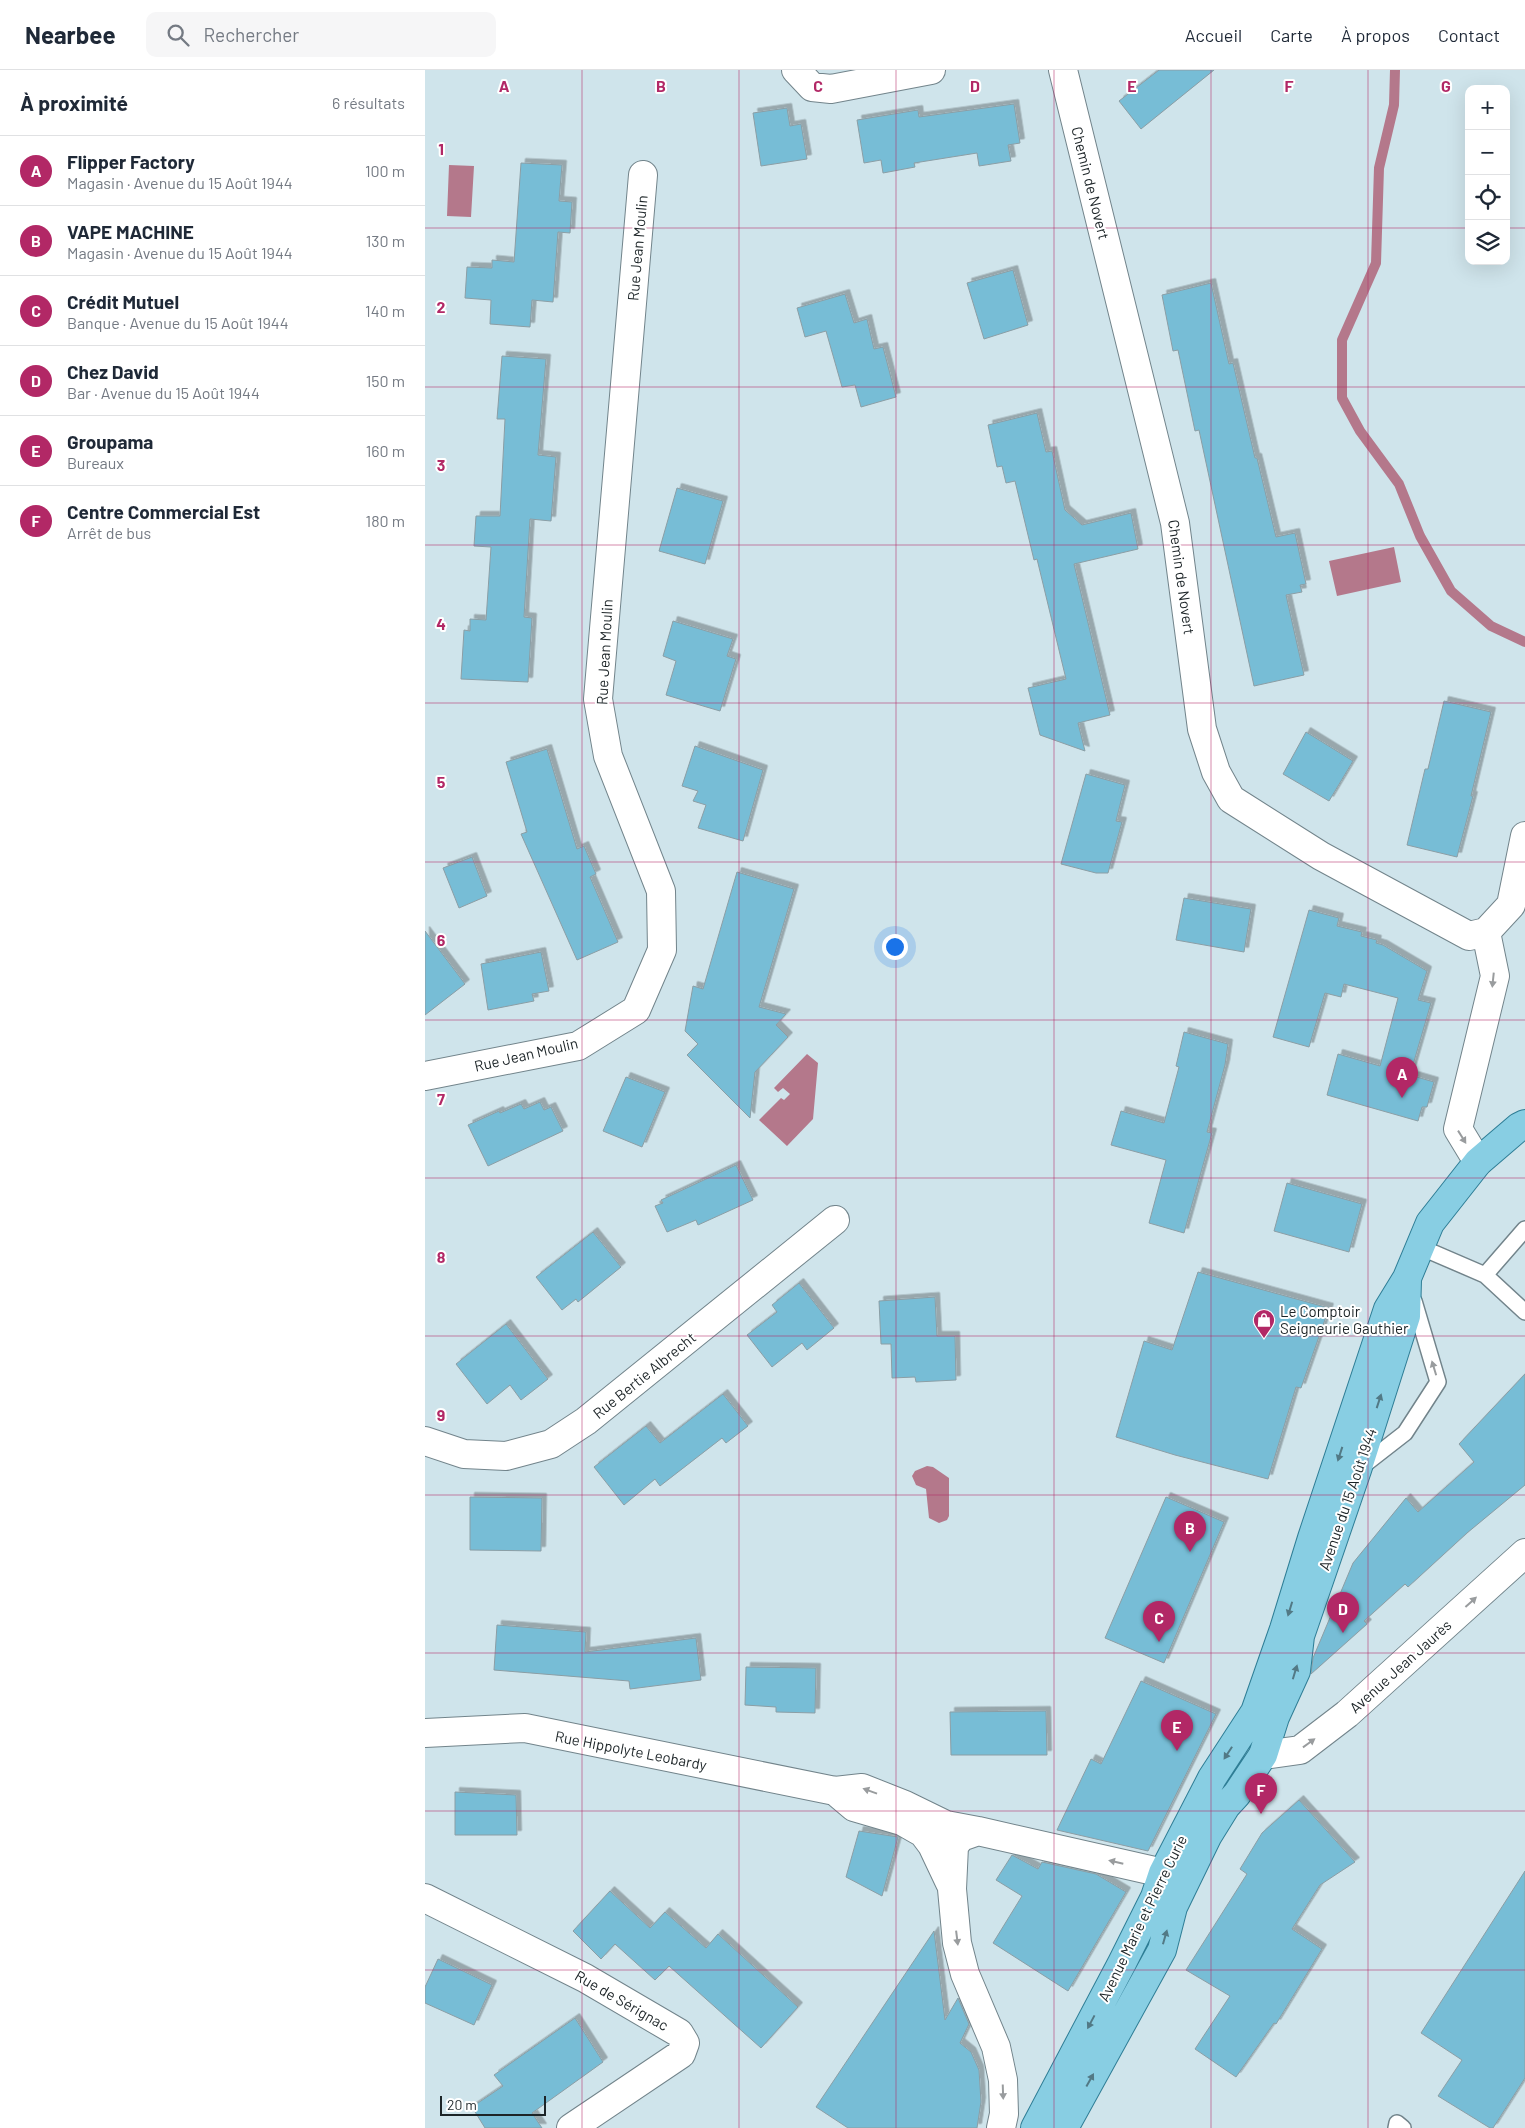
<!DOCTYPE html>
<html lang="fr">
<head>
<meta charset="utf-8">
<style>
  :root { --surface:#fff; --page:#f6f6f7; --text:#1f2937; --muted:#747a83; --line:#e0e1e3; --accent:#b22866 }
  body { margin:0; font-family:Barlow,sans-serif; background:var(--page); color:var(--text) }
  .controls { position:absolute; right:15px; top:15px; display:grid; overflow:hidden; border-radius:10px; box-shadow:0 5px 20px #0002 }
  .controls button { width:45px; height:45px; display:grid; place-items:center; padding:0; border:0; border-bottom:1px solid var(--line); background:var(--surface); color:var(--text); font:25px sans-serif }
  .scale { position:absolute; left:15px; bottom:12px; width:106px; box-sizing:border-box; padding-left:5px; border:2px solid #1c2427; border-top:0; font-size:14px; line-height:18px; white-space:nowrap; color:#1c2427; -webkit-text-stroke:4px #fff; paint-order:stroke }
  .you { position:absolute; left:469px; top:876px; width:18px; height:18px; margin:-12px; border:4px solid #fff; border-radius:50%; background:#1a73e8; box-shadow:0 0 0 8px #1a73e833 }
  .badge { display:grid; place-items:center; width:32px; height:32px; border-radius:50%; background:var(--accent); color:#fff; font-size:16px; font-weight:700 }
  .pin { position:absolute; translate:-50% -41px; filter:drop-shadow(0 1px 2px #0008) }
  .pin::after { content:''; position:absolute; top:26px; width:18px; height:15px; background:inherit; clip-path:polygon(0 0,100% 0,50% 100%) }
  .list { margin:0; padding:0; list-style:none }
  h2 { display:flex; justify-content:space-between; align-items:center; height:65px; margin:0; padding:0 20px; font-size:21px }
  h2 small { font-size:16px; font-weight:400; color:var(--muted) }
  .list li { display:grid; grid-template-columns:32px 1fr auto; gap:15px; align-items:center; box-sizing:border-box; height:70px; padding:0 20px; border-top:1px solid var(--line) }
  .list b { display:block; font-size:19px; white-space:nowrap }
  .list p { margin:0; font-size:16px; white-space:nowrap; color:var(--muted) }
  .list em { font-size:16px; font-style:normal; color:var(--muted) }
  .icon { flex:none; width:28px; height:28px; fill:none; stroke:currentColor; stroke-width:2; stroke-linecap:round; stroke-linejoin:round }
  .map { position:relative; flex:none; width:1100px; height:2058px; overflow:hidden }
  header { display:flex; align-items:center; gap:30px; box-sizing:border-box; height:70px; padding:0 25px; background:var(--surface); border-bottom:1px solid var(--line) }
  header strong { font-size:24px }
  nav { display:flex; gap:28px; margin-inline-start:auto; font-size:18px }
  .search { width:350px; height:45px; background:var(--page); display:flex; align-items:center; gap:12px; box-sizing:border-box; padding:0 18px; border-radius:10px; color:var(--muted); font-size:19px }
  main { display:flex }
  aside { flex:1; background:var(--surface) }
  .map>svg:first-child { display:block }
  .water { fill:#b4788b }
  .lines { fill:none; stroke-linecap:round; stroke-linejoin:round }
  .stream { stroke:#b4788b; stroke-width:10 }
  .building { fill:#77bdd6; stroke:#8b9ea5; filter:url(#shadow) }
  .lane-casing { stroke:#72848b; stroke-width:18 }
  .street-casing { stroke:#72848b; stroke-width:30 }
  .primary-casing { stroke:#2e7d95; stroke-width:30 }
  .lane { stroke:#fff; stroke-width:15 }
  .street { stroke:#fff; stroke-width:28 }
  .primary { stroke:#88cee3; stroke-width:28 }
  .oneway { fill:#999c9e }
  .oneway2 { fill:#527985 }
  .grid { fill:none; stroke:#b22866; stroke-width:1; stroke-opacity:0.55 }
  .labels { text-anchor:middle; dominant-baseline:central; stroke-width:4; stroke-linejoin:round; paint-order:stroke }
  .street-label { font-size:15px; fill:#1c2427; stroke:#fff }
  .poi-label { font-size:15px; fill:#1c2427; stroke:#fff; text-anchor:start }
  .grid-label { font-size:16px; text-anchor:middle; font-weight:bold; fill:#b22866; stroke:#fff; stroke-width:4; stroke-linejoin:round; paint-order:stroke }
</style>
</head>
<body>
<header>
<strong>Nearbee</strong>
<div class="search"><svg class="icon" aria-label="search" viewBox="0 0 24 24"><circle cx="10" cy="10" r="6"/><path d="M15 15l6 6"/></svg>Rechercher</div>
<nav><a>Accueil</a><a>Carte</a><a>À propos</a><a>Contact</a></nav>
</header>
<main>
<aside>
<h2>À proximité<small>6 résultats</small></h2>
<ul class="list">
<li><span class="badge">A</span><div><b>Flipper Factory</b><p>Magasin · Avenue du 15 Août 1944</p></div><em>100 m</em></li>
<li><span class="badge">B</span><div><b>VAPE MACHINE</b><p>Magasin · Avenue du 15 Août 1944</p></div><em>130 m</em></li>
<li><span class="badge">C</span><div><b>Crédit Mutuel</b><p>Banque · Avenue du 15 Août 1944</p></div><em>140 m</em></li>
<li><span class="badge">D</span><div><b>Chez David</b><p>Bar · Avenue du 15 Août 1944</p></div><em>150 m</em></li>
<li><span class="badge">E</span><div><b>Groupama</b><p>Bureaux</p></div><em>160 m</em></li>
<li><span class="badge">F</span><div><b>Centre Commercial Est</b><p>Arrêt de bus</p></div><em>180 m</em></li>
</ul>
</aside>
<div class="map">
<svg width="1100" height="2058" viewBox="0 0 1100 2058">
  <defs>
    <filter id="shadow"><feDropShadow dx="4.5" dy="-4.5" stdDeviation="0" flood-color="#0004"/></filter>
  </defs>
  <rect width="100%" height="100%" fill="#cfe4eb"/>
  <path class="water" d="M 24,95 L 49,96 L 46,147 L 22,146 Z
    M 969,477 L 976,512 L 912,526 L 904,491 Z
    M 382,984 L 393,993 L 388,1049 L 362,1076 L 334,1050 L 356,1028 L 359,1030 L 365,1024 L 358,1018 L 353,1022 L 349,1018 Z
    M 502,1396 L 508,1397 L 524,1408 L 524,1446 L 522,1450 L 514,1453 L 504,1448 L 501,1419 L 491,1415 L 487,1406 L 490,1401 Z"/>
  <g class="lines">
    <path class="stream" d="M 970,0 L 969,35 L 954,98 L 951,193 L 917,270 L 917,328 L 935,361 L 974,414 L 995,466 L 1026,521 L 1066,556 L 1100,572"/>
  </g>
  <path class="building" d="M 734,0 L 789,0 L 716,59 L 694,31 Z
    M 589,34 L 595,73 L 583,75 L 586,91 L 554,96 L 552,83 L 489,93 L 490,97 L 458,103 L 456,90 L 439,93 L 432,50 L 493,40 L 494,47 Z
    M 362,38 L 365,56 L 376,54 L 382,89 L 336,96 L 328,43 Z
    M 96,93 L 137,95 L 134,131 L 147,132 L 145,163 L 133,162 L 128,232 L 107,230 L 105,257 L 65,254 L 66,230 L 40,228 L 42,197 L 67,198 L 67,190 L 89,192 Z
    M 588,200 L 603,255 L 559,269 L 542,213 Z
    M 786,213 L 804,294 L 808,293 L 830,388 L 832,388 L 851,467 L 870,463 L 881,514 L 875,515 L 877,522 L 861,525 L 879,605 L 829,616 L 774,360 L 770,361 L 753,280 L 748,281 L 737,225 Z
    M 420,224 L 429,253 L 442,249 L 449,279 L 458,277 L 471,327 L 436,337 L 430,315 L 417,317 L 401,261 L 380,267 L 372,238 Z
    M 77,286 L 121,289 L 113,385 L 131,387 L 126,451 L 105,449 L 99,547 L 107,548 L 103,612 L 36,609 L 39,560 L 45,561 L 45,549 L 61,550 L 66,477 L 49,476 L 51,446 L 75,446 L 80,349 L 72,349 Z
    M 612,343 L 621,382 L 627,381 L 640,440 L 657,455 L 706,443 L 713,479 L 649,494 L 685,645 L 653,653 L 660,681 L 615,665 L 603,618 L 641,609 L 612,489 L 609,490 L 590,411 L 581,413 L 577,396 L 572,397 L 563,355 Z
    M 252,418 L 298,431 L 280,494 L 234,481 Z
    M 248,551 L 308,569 L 302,586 L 311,589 L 295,641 L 241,625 L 251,591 L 238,586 Z
    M 1019,631 L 1066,642 L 1046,726 L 1048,726 L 1032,787 L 982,775 L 1000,699 L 1003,699 Z
    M 881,662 L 928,691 L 904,731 L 858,704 Z
    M 270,676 L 338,700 L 318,771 L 273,758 L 281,735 L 268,731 L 273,721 L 257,716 Z
    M 122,679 L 152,779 L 159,776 L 171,804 L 165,807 L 193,872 L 152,890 L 96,764 L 102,762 L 81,692 Z
    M 661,704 L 700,715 L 691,751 L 697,752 L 683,803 L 671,803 L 636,794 Z
    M 47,787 L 62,826 L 34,838 L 18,798 Z
    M 312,802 L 369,819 L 334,937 L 361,944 L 351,955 L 363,967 L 330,1002 L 325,1048 L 262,985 L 273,974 L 260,961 L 268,916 L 278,919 Z
    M 759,828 L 826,839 L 819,882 L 751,870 Z
    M 884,840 L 914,848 L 912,856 L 937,862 L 936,866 L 952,870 L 951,873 L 958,875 L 1002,901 L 993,930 L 1006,933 L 985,1005 L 1009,1012 L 1002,1037 L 997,1037 L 993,1051 L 902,1025 L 913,984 L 955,996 L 973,928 L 919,914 L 916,927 L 900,923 L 884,977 L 848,967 Z
    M 0,861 L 40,914 L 0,945 Z
    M 116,882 L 124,921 L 107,924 L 109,931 L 63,940 L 56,894 Z
    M 759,962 L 803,974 L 800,995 L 782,1062 L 787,1063 L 759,1163 L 724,1153 L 741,1090 L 686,1075 L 696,1041 L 739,1053 L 754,997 L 751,996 Z
    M 201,1007 L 240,1022 L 217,1077 L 178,1061 Z
    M 115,1032 L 119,1040 L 126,1037 L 138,1061 L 63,1096 L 43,1055 L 74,1041 L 75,1043 L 96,1034 L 99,1039 Z
    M 311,1095 L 328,1130 L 273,1155 L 271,1150 L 242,1162 L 230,1136 L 238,1133 L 236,1130 Z
    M 862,1113 L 937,1134 L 924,1182 L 849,1161 Z
    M 168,1162 L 196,1197 L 153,1232 L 151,1229 L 137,1240 L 111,1207 Z
    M 773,1202 L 904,1238 L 876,1318 L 871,1317 L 843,1409 L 750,1385 L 691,1367 L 719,1271 L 747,1280 Z
    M 374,1213 L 409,1258 L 382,1280 L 377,1273 L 347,1297 L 322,1265 L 352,1242 L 347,1235 Z
    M 510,1227 L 512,1266 L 530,1266 L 531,1310 L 491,1312 L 490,1307 L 467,1308 L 466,1274 L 456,1274 L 454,1231 Z
    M 81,1254 L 123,1309 L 96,1330 L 85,1315 L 62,1334 L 31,1294 Z
    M 1100,1304 L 1100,1415 L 1042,1463 L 983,1517 L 980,1514 L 939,1551 L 942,1554 L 886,1604 L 888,1588 L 928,1493 L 981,1428 L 993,1442 L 1049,1392 L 1034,1374 Z
    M 298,1324 L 323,1356 L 301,1373 L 297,1368 L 235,1416 L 230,1409 L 199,1435 L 169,1397 L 221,1356 L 235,1373 Z
    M 45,1427 L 117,1428 L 116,1481 L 45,1480 Z
    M 741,1427 L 799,1452 L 739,1593 L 680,1568 Z
    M 72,1555 L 161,1562 L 160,1582 L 271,1568 L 276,1610 L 205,1619 L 204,1611 L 69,1600 Z
    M 321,1597 L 391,1598 L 390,1643 L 351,1642 L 351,1637 L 320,1635 Z
    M 716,1611 L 791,1644 L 723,1781 L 632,1760 L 666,1689 L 676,1694 Z
    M 621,1641 L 622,1685 L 526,1685 L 525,1642 Z
    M 30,1722 L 91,1725 L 92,1765 L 30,1765 Z
    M 874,1730 L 930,1792 L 895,1815 L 867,1859 L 897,1879 L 851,1954 L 849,1953 L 811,2007 L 770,1979 L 805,1926 L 761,1900 L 822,1804 L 815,1799 L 837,1763 Z
    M 434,1761 L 473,1767 L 457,1826 L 421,1807 Z
    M 587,1785 L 613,1799 L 617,1792 L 671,1804 L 701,1822 L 643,1921 L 568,1873 L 597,1826 L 571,1810 Z
    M 1100,1801 L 1100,2008 L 1068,2058 L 1065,2058 L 1013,2026 L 1037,1990 L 996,1963 Z
    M 185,1821 L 225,1858 L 240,1842 L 281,1878 L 293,1864 L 373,1937 L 336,1978 L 244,1896 L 230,1910 L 190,1874 L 176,1889 L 148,1861 Z
    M 509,1861 L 520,1950 L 533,1928 L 544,1954 L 535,1973 L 546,1982 L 554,2000 L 556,2032 L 552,2058 L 423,2058 L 391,2037 Z
    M 13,1889 L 67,1915 L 49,1955 L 0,1933 L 0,1917 Z
    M 150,1948 L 178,1992 L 107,2043 L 117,2058 L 60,2058 L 47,2037 L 78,2016 L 69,2005 Z"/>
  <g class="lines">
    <g class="lane-casing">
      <path id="lane" d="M 995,1177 L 1060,1205 L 1100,1159
        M 1060,1205 L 1100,1242
        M 935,1398 L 980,1363 L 1013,1312 L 989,1231
        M 971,2058 L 972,2053 L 978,2058"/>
    </g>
    <g class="street-casing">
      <path id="street" d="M 371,0 L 387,17 L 406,19 L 506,0
        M 638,0 L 750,453 L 777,659 L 791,702 L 806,729 L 896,786 L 1044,866 L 1061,862
        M 1061,862 L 1086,835 L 1100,766
        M 0,1006 L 153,976 L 211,940 L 237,880 L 236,821 L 183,686 L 173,629 L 218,105
        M 1053,1092 L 1033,1059 L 1070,906 L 1061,862
        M 0,1371 L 39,1384 L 81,1386 L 126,1374 L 161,1351 L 410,1150
        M 0,1663 L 100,1658 L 410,1721 L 437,1718 L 480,1735 L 521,1755 L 553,1761
        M 838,1685 L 875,1680 L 922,1644 L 1100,1483
        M 410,1721 L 429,1737 L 477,1751 L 498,1763 L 507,1775 L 525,1813
        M 0,1828 L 160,1908 L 254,1963 L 260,1973 L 256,1984 L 146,2058
        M 576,2058 L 579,2044 L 578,2010 L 571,1977 L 540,1904 L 532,1873 L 527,1819 L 529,1776 L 536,1767 L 553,1761 L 738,1803"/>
    </g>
    <g class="primary-casing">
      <path id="primary" d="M 610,2058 L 697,1893 L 730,1827 L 738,1803 L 787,1708 L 830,1642 L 859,1559 L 887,1468 L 963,1239 L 982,1208 L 1005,1153 L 1053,1092 L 1094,1057 L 1100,1054
        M 639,2058 L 737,1880 L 748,1837 L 783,1765 L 801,1736 L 812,1724 L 838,1685 L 850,1647 L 871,1601 L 875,1566 L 932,1400 L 981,1246 L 982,1210"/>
    </g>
    <use href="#lane" class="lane"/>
    <use href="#street" class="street"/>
    <use href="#primary" class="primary"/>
  </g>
  <defs><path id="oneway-solid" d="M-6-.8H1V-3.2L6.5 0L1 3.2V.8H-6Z" transform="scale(1.25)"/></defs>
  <g class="oneway">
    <use href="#oneway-solid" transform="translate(1068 910) rotate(96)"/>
    <use href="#oneway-solid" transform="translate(1037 1067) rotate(58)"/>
    <use href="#oneway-solid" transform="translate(1009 1298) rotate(-107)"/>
    <use href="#oneway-solid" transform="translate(1046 1532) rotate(-42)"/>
    <use href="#oneway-solid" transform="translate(884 1673) rotate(-36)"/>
    <use href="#oneway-solid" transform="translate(445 1721) rotate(-160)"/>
    <use href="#oneway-solid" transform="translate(691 1792) rotate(-167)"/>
    <use href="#oneway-solid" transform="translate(532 1868) rotate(83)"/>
    <use href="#oneway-solid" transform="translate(578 2022) rotate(88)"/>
  </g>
  <g class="oneway2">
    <use href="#oneway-solid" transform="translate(954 1331) rotate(-72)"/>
    <use href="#oneway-solid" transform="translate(915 1384) rotate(108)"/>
    <use href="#oneway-solid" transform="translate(865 1539) rotate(107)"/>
    <use href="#oneway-solid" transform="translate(870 1602) rotate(-73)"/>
    <use href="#oneway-solid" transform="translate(803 1683) rotate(123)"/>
    <use href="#oneway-solid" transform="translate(740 1867) rotate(-74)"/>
    <use href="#oneway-solid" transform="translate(666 1952) rotate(118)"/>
    <use href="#oneway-solid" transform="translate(665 2010) rotate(-61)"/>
  </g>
  <path class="grid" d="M 157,0 L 157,2058M 314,0 L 314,2058M 471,0 L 471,2058M 629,0 L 629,2058M 786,0 L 786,2058M 943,0 L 943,2058M 0,158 L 1044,158M 1081,158 L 1100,158M 0,317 L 1100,317M 0,475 L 1100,475M 0,633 L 1100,633M 0,792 L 1100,792M 0,950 L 1100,950M 0,1108 L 1100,1108M 0,1266 L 1100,1266M 0,1425 L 1100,1425M 0,1583 L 1100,1583M 0,1741 L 1100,1741M 0,1900 L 1100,1900"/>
  <defs>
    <g id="shop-pin" transform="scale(1.125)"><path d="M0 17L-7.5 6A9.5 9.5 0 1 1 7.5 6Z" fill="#b22866" stroke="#fff"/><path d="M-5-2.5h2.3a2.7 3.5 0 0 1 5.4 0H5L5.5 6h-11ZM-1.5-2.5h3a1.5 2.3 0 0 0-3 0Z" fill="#fff"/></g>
  </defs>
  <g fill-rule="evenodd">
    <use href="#shop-pin" x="839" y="1250"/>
  </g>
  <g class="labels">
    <g class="street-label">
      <text transform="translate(666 113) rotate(76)">Chemin de Novert</text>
      <text transform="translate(212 178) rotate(-85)">Rue Jean Moulin</text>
      <text transform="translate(757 507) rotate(82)">Chemin de Novert</text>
      <text transform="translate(179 582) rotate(-87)">Rue Jean Moulin</text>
      <text transform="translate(101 984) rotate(-13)">Rue Jean Moulin</text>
      <text transform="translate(219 1305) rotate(-39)">Rue Bertie Albrecht</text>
      <text transform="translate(922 1429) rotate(-71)">Avenue du 15 Août 1944</text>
      <text transform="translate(975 1596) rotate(-42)">Avenue Jean Jaurès</text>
      <text transform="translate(206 1680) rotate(11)">Rue Hippolyte Leobardy</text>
      <text transform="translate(717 1848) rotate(-64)">Avenue Marie et Pierre Curie</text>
      <text transform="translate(197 1930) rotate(30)">Rue de Sérignac</text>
    </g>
    <g class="poi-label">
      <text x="855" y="1241">Le Comptoir<tspan x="855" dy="17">Seigneurie Gauthier</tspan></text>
    </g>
  </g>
  <g class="grid-label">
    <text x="79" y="22">A</text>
    <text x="236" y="22">B</text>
    <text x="393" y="22">C</text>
    <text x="550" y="22">D</text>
    <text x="707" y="22">E</text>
    <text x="864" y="22">F</text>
    <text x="1021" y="22">G</text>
    <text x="16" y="85">1</text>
    <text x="16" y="243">2</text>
    <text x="16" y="401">3</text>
    <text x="16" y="560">4</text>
    <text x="16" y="718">5</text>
    <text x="16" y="876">6</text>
    <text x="16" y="1035">7</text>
    <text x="16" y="1193">8</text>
    <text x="16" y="1351">9</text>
  </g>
</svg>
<div class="controls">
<button>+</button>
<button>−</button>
<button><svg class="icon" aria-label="locate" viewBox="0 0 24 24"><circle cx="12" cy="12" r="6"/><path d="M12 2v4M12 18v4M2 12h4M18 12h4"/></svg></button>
<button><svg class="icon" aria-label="layers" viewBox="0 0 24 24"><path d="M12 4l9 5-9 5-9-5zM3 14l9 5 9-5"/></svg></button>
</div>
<div class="scale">20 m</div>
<div class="you"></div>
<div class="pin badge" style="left:977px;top:1028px">A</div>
<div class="pin badge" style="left:765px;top:1482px">B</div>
<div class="pin badge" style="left:734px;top:1572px">C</div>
<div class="pin badge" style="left:918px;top:1563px">D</div>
<div class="pin badge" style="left:752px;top:1681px">E</div>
<div class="pin badge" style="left:836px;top:1744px">F</div>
</div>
</main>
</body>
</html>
